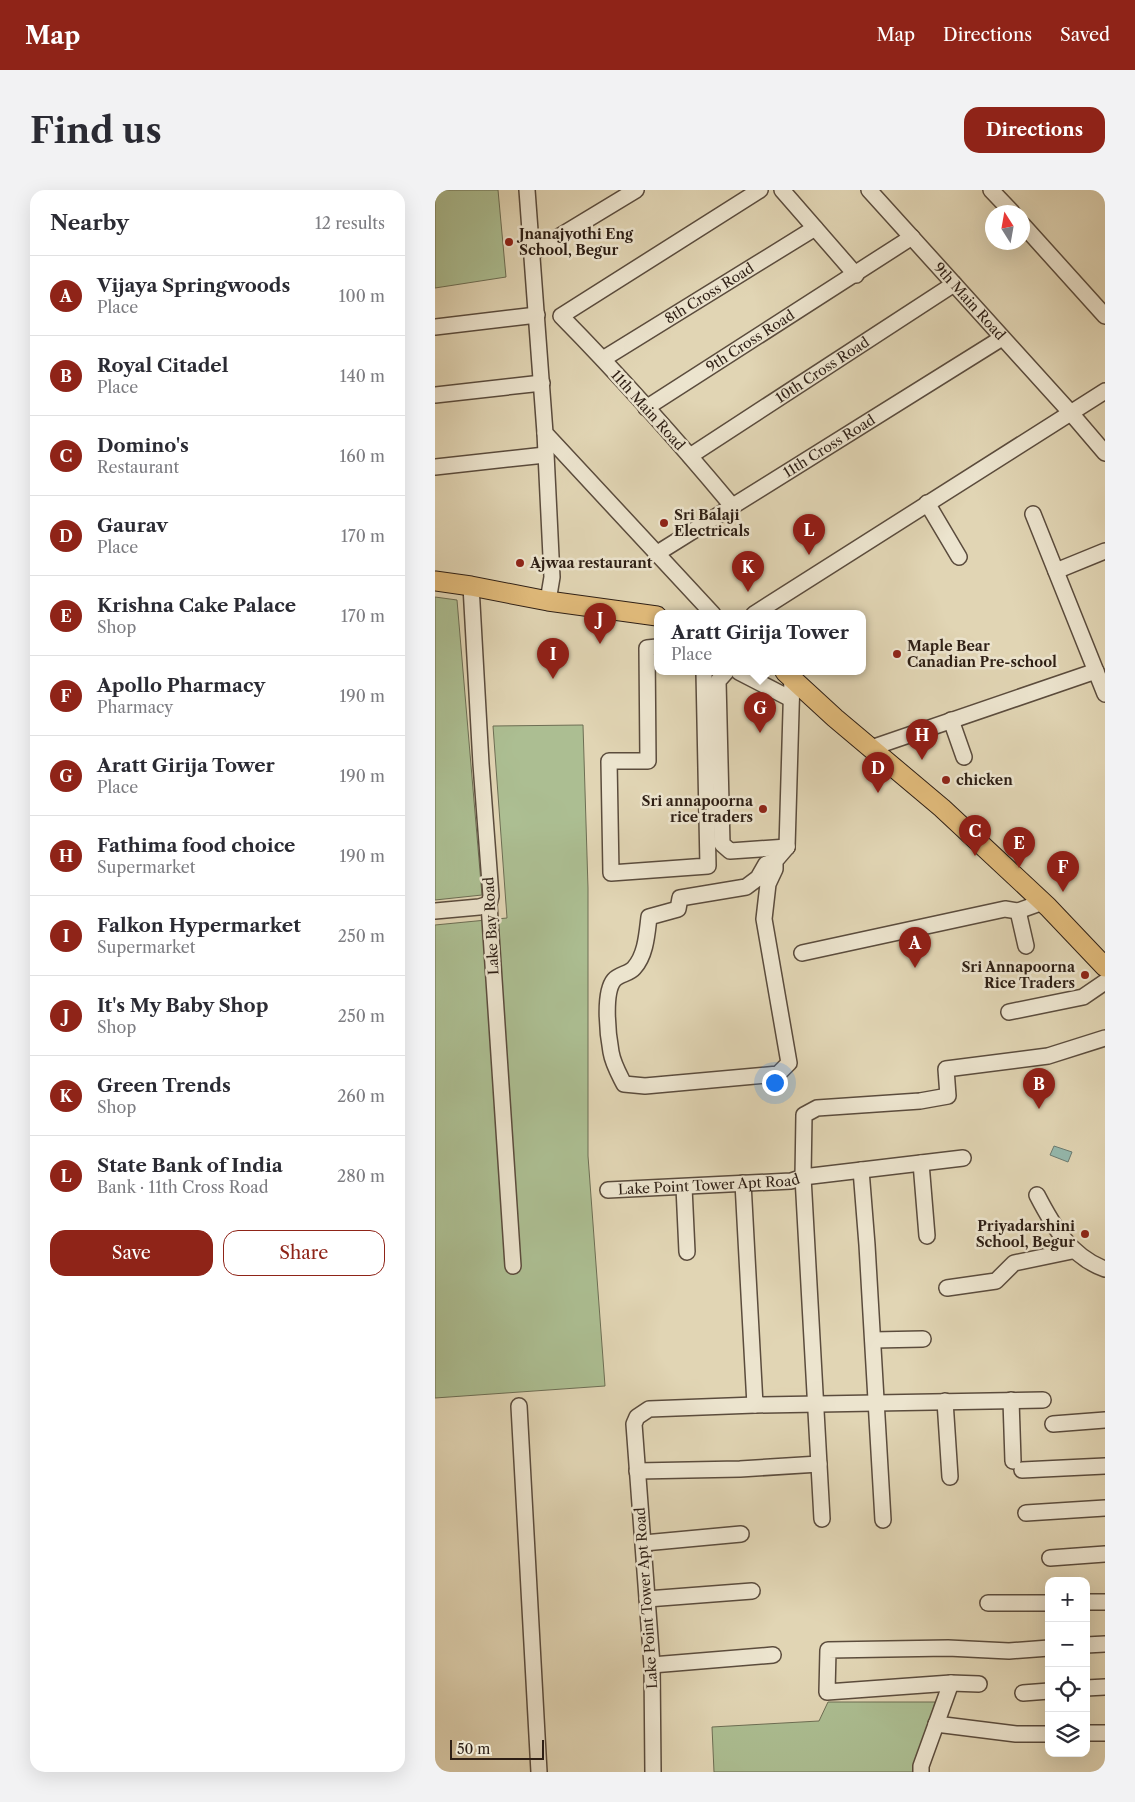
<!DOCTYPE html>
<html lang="en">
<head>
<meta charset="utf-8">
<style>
  :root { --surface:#fff; --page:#f2f2f3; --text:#2b2b33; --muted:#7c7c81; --line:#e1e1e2; --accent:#8f2418 }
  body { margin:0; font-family:"Libre Caslon Text",serif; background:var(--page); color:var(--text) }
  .controls { position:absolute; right:15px; bottom:15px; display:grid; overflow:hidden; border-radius:10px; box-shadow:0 5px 20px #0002 }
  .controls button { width:45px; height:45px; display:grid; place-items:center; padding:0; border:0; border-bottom:1px solid var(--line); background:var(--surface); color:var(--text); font:25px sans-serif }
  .compass { position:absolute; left:550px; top:15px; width:45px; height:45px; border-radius:50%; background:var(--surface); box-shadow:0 5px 20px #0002; rotate:349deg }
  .scale { position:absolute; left:15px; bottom:12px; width:94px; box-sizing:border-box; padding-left:5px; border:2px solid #2e1f15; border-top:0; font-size:14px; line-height:18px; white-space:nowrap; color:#2e1f15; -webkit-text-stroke:4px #ece4ce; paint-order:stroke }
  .you { position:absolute; left:339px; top:892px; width:18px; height:18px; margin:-12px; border:4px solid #fff; border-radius:50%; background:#1a73e8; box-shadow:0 0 0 8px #1a73e833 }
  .badge { display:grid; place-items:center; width:32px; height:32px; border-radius:50%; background:var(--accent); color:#fff; font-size:16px; font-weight:700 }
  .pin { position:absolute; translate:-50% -41px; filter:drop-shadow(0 1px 2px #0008) }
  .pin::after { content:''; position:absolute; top:26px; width:18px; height:15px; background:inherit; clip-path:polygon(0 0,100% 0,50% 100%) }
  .popup { position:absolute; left:219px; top:420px; width:212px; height:65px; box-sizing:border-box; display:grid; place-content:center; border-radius:10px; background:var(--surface); filter:drop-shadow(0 1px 4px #0005); font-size:16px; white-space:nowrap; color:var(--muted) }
  .popup b { font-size:19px; color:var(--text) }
  .popup::after { content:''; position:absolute; left:50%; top:100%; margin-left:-10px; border:10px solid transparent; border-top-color:var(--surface) }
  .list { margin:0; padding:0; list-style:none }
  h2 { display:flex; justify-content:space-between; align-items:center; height:65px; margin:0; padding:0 20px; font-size:21px }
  h2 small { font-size:16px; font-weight:400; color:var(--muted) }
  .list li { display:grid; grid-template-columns:32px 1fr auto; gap:15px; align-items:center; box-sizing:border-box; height:80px; padding:0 20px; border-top:1px solid var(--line) }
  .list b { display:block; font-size:19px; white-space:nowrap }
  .list p { margin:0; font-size:16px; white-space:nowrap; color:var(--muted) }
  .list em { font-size:16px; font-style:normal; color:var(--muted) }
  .actions { display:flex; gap:10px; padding:15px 20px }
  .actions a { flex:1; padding:11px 0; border:1px solid var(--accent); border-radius:15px; text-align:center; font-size:18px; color:var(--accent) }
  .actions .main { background:var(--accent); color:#fff }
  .icon { flex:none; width:28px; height:28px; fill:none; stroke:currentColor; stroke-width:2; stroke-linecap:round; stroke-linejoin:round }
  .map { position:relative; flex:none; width:670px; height:1582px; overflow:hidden; border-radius:15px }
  header { display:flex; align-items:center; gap:30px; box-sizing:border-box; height:70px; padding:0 25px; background:var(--accent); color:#fff }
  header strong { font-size:24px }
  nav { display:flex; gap:28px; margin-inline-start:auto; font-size:18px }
  .intro { display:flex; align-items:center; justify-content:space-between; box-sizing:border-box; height:120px; padding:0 30px }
  h1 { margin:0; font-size:35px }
  .button { padding:12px 22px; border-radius:15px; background:var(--accent); color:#fff; font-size:18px; font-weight:700 }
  main { display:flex; gap:30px; padding:0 30px }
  aside { flex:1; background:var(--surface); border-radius:15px; box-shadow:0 5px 20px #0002 }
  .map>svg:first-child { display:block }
  .green { fill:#acbe92; stroke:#6d6e54 }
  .water { fill:#94b9ae; stroke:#6b7b71 }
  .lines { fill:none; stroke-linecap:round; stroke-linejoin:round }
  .minor-casing { stroke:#5b4c3d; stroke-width:18 }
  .major-casing { stroke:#2e1f15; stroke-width:21 }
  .minor { stroke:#ece4ce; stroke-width:15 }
  .major { stroke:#e0ba7a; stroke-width:19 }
  .poi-dot { fill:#8f2418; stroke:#ece4ce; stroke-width:2 }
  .labels { text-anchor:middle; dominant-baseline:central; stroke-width:5; stroke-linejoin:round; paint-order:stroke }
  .poi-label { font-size:14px; font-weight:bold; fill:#2e1f15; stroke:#ece4ce; text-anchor:start }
  .street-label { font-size:14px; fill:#2e1f15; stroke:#ece4ce }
</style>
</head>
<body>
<header>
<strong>Map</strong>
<nav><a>Map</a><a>Directions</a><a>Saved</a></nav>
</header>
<div class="intro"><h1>Find us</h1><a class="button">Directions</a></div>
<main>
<aside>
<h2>Nearby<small>12 results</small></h2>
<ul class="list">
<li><span class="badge">A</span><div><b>Vijaya Springwoods</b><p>Place</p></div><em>100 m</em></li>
<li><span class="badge">B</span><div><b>Royal Citadel</b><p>Place</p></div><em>140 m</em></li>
<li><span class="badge">C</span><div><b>Domino's</b><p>Restaurant</p></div><em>160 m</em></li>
<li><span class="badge">D</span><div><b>Gaurav</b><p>Place</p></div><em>170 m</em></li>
<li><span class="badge">E</span><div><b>Krishna Cake Palace</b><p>Shop</p></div><em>170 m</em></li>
<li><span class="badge">F</span><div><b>Apollo Pharmacy</b><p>Pharmacy</p></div><em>190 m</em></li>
<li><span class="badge">G</span><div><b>Aratt Girija Tower</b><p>Place</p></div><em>190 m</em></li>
<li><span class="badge">H</span><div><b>Fathima food choice</b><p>Supermarket</p></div><em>190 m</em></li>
<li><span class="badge">I</span><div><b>Falkon Hypermarket</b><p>Supermarket</p></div><em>250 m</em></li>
<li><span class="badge">J</span><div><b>It's My Baby Shop</b><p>Shop</p></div><em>250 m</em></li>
<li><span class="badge">K</span><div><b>Green Trends</b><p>Shop</p></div><em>260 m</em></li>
<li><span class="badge">L</span><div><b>State Bank of India</b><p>Bank · 11th Cross Road</p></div><em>280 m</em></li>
</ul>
<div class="actions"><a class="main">Save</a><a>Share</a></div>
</aside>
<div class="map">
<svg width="670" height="1582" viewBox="0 0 670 1582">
  <rect width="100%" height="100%" fill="#e1d5b4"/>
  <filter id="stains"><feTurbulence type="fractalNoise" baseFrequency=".004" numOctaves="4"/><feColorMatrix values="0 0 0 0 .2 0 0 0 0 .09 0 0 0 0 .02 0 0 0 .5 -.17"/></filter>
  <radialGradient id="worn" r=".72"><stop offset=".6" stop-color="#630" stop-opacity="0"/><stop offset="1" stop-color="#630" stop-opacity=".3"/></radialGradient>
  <path class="green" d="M 0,0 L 63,0 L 71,87 L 0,98 Z
    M 0,407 L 22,410 L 47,705 L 0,710 Z
    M 148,535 L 153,698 L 153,966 L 170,1196 L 0,1208 L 0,735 L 72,728 L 58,536 Z
    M 393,1512 L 500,1512 L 482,1582 L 279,1582 L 277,1537 L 384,1531 Z"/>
  <path class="water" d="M 619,956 L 637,962 L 633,972 L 615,965 Z"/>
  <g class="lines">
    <g class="minor-casing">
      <g id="minor">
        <path d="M 92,0 L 110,243 L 278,424"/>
        <path d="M 347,0 L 421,85"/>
        <path id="s1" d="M 434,0 L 635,222 L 670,263"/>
        <path d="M 556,0 L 577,22"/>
        <path d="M 588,35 L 670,126"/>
        <path d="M 97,63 L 201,0"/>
        <path d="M 0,137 L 102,125"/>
        <path id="s2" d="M 168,169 L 380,38"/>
        <path d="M 0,205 L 107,193"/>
        <path id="s3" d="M 211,218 L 477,47"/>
        <path d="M 110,243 L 117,387 L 113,411"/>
        <path id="s4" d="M 255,266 L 519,94"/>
        <path d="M 0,277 L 110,265"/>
        <path d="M 492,313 L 524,367"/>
        <path d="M 298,317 C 243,251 186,187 126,126 L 325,0"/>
        <path d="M 598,324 L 670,504"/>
        <path id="s5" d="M 221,364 L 567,148"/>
        <path d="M 621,381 L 670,361"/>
        <path d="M 36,396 L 46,574 L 56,706 L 54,714 L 78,1076"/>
        <path d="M 319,424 L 670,201"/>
        <path d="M 222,457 L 212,458 L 213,571 L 174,571 L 176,683 L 273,676 L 269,482"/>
        <path d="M 291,482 L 283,491 L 287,654 L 295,661 L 352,657"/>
        <path d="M 304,482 L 356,509"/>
        <path d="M 516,530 L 529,567"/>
        <path d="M 436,558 L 661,481"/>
        <path d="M 352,657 L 357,487"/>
        <path d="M 340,671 L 340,679 L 333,694 L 329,729 L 354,873 L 343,884 L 210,896 L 189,894 C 184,884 178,874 176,862 C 173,846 168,803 179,790 C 184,784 194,784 199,778 C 211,765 212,743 214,727 L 243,719 L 245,708 L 311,697 L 323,688 L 331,674 L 340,671 L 352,657"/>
        <path d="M 0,721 L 44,717 L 54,714"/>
        <path d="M 583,721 L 591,756"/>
        <path d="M 367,763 L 570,719 L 583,721 L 608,712"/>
        <path d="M 574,822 L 648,807 L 670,792"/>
        <path d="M 486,973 L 492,1046"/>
        <path d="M 426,980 L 432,1055 L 448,1330"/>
        <path d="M 308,993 L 320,1215"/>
        <path d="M 249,997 L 252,1062"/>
        <path id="s6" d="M 173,1000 L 356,991 L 368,987 L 528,968"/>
        <path d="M 602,1005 C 618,1036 636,1067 670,1079"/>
        <path d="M 512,1098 L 561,1091 L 579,1073 L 637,1061"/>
        <path d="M 438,1150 L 488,1149"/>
        <path d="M 576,1210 L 578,1271"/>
        <path d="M 510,1211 L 515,1287"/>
        <path d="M 84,1216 L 104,1582"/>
        <path d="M 618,1234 L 670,1230"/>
        <path d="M 587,1280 L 670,1276"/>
        <path d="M 202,1281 L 305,1279 L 384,1274"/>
        <path d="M 591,1323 L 670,1318"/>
        <path d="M 387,1329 L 368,987 L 369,925 L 382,918 L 485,911 L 513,906 L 511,879 L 613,866 L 670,848"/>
        <path d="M 209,1353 L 306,1344"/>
        <path d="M 615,1368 L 670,1364"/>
        <path d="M 212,1409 L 317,1401"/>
        <path d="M 651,1412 L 670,1412"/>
        <path d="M 553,1413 L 614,1413"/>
        <path d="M 651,1455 L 670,1454"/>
        <path d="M 217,1475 L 338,1465"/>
        <path d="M 544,1494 L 516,1493 L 392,1502 L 393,1460 L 513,1458 L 574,1461 L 614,1458"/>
        <path d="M 651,1498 L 670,1497"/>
        <path d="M 588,1503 L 614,1501"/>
        <path d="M 501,1534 L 581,1544 L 614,1544"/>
        <path d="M 651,1543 L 670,1543"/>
        <path d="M 218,1582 L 217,1475 L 199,1234 L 202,1227 L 214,1219 L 320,1215 L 608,1210"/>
        <path d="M 486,1582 L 486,1576 L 516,1493"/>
      </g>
    </g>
    <g class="major-casing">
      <path id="major" d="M 0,391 L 36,396 L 113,411 L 222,426
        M 350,482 L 400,528 L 507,618 L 613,717 L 670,777"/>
    </g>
    <use href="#minor" class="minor"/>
    <use href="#major" class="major"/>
  </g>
  <g class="poi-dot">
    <circle cx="74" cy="52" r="5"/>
    <circle cx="229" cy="333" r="5"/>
    <circle cx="85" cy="373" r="5"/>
    <circle cx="462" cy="464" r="5"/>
    <circle cx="511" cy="590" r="5"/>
    <circle cx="328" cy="619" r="5"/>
    <circle cx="650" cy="785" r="5"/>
    <circle cx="650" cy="1044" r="5"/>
  </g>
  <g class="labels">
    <g class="poi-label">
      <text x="84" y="44">Jnanajyothi Eng<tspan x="84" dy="16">School, Begur</tspan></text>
      <text x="239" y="325">Sri Balaji<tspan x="239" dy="16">Electricals</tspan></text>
      <text x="95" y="373">Ajwaa restaurant</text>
      <text x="472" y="456">Maple Bear<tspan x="472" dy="16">Canadian Pre-school</tspan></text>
      <text x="521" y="590">chicken</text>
      <text x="318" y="611" text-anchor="end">Sri annapoorna<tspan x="318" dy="16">rice traders</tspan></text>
      <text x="640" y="777" text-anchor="end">Sri Annapoorna<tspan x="640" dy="16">Rice Traders</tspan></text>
      <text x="640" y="1036" text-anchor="end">Priyadarshini<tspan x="640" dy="16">School, Begur</tspan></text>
    </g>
    <g class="street-label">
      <text stroke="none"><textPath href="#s2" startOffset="125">8th Cross Road</textPath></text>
      <text stroke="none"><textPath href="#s1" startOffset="150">9th Main Road</textPath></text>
      <text stroke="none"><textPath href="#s3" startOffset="124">9th Cross Road</textPath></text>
      <text stroke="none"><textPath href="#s4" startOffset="158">10th Cross Road</textPath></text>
      <text transform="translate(213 220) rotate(48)">11th Main Road</text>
      <text stroke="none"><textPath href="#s5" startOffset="204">11th Cross Road</textPath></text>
      <text transform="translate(56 736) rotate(-93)">Lake Bay Road</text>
      <text stroke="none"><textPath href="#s6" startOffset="101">Lake Point Tower Apt Road</textPath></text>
      <text transform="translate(211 1408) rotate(-94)">Lake Point Tower Apt Road</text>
    </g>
  </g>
  <rect width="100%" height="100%" filter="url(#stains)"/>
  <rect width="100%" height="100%" fill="url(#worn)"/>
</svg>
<div class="controls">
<button>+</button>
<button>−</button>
<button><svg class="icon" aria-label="locate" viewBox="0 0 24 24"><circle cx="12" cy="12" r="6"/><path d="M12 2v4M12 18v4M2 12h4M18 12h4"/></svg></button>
<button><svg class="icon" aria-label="layers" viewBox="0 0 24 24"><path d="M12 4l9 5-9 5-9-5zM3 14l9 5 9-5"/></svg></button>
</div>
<svg class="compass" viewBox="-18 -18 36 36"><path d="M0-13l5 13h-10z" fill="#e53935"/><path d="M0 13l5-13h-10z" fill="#7c7c81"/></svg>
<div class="scale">50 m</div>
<div class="you"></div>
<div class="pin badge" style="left:480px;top:778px">A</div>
<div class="pin badge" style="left:604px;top:919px">B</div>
<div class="pin badge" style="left:540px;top:666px">C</div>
<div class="pin badge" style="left:443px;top:603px">D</div>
<div class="pin badge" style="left:584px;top:678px">E</div>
<div class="pin badge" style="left:628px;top:702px">F</div>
<div class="pin badge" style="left:325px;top:543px">G</div>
<div class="popup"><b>Aratt Girija Tower</b>Place</div>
<div class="pin badge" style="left:487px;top:570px">H</div>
<div class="pin badge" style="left:118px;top:489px">I</div>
<div class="pin badge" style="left:165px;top:454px">J</div>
<div class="pin badge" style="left:313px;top:402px">K</div>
<div class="pin badge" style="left:374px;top:365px">L</div>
</div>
</main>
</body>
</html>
